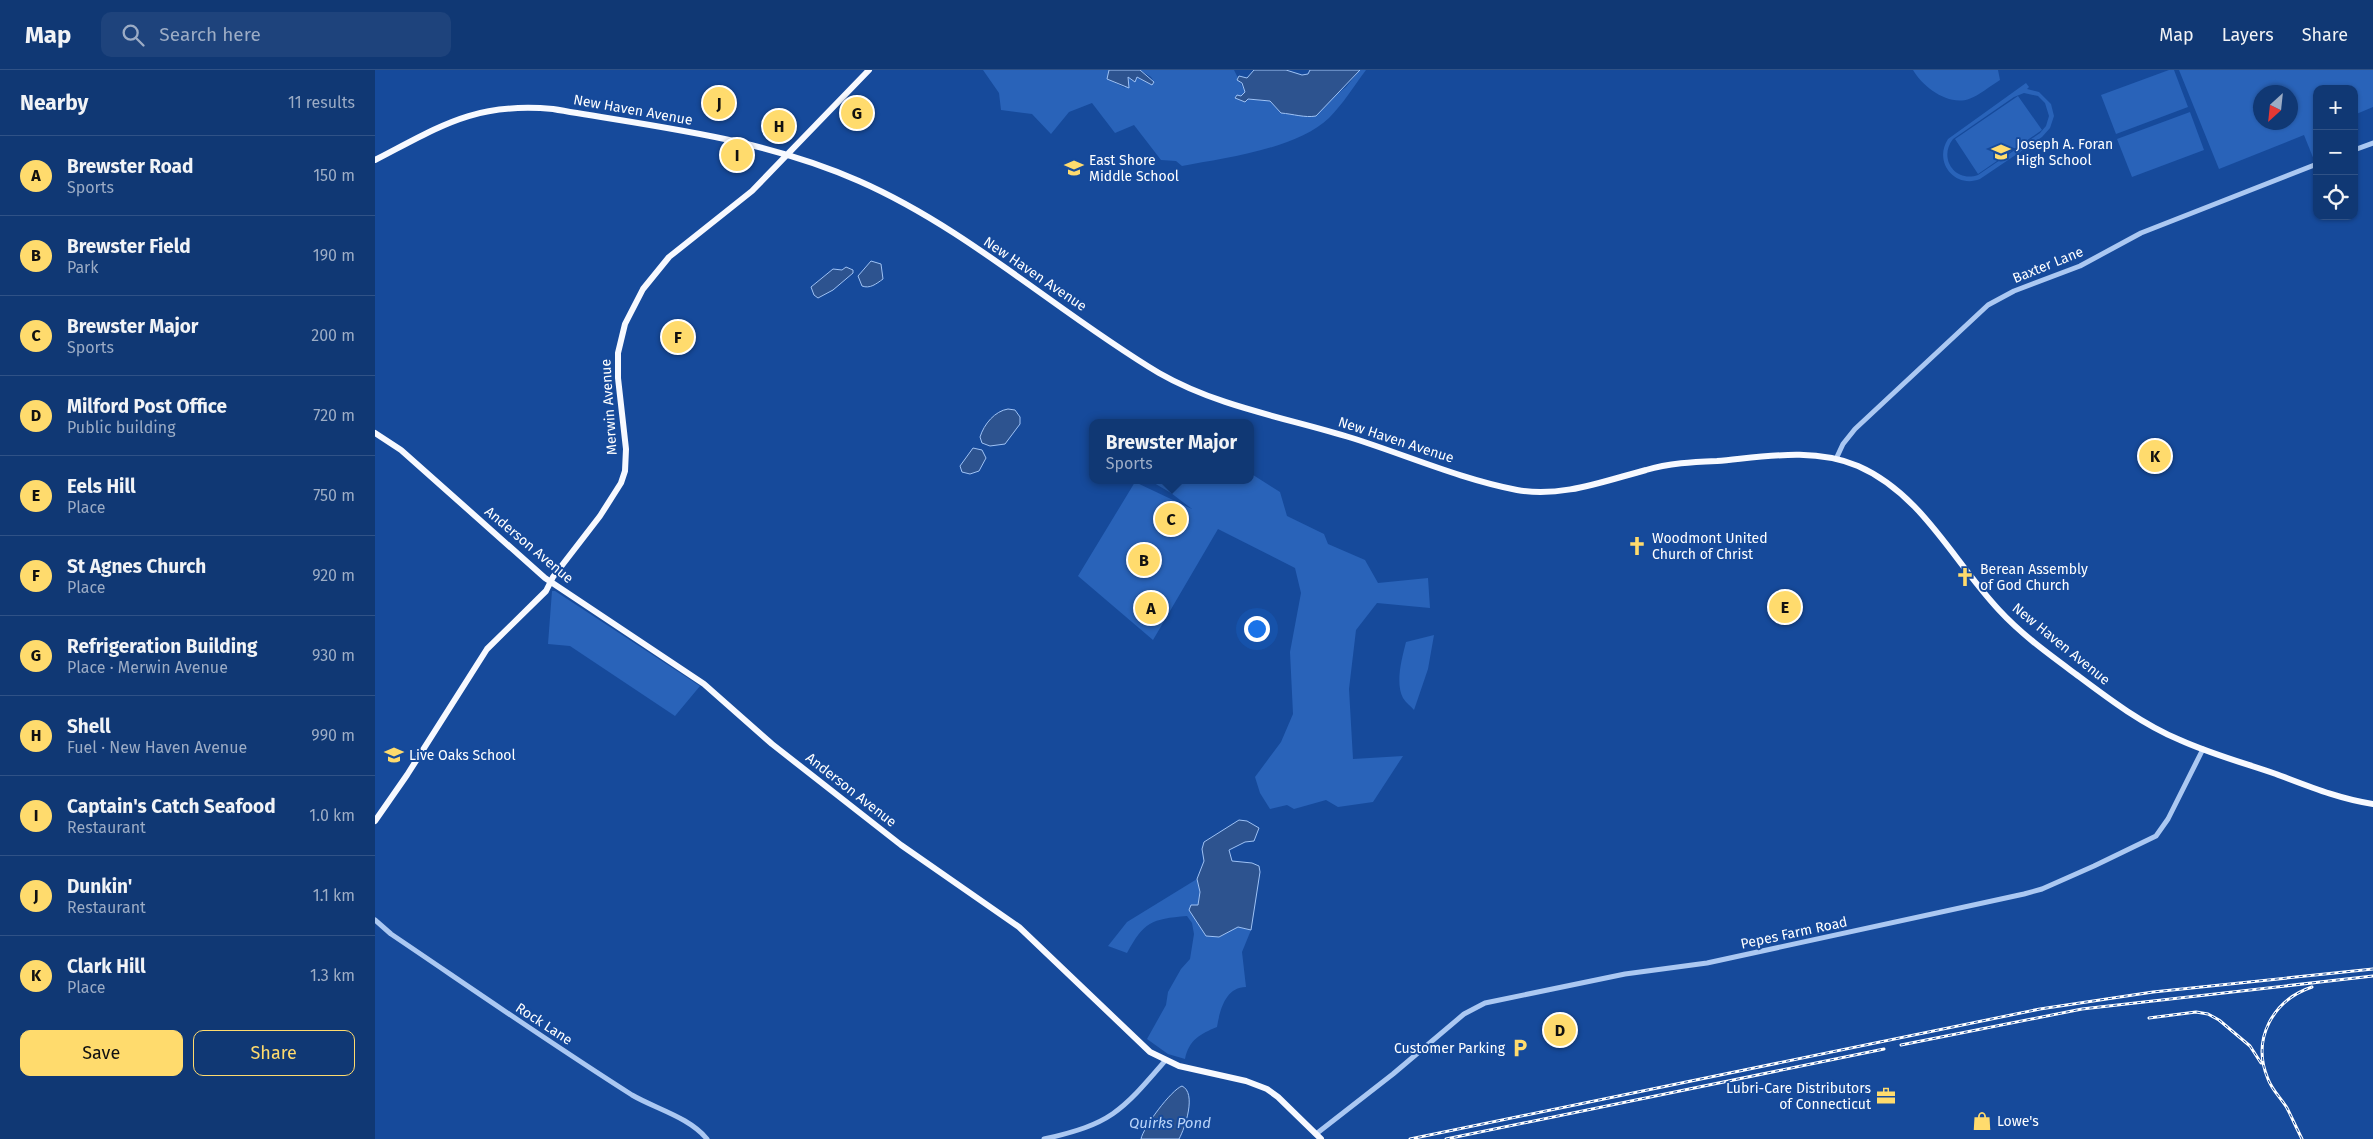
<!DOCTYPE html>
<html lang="en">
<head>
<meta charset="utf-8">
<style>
  :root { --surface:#103874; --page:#1e437c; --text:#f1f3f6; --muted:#9cacc5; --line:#305286; --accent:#ffdb6d }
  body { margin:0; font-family:"Fira Sans",sans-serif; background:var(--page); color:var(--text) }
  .controls { position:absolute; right:15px; top:15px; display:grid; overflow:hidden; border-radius:10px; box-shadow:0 1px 4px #0004 }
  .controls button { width:45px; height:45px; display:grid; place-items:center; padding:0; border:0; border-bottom:1px solid var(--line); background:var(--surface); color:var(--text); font:25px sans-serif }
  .compass { position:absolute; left:1878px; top:15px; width:45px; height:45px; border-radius:50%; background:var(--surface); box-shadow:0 1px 4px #0004; rotate:207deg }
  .you { position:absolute; left:881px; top:558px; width:18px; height:18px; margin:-12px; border:4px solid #fff; border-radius:50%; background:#1a73e8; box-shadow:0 0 0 8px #1a73e833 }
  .badge { display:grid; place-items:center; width:32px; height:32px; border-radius:50%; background:var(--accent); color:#111; font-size:16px; font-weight:700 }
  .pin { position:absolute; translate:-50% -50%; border:2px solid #fff; box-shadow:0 1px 5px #0006 }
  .popup { position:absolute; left:714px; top:349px; width:165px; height:65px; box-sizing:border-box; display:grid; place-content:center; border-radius:10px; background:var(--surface); filter:drop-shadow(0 1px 4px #0005); font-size:16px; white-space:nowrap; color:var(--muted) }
  .popup b { font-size:19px; color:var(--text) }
  .popup::after { content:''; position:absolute; left:50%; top:100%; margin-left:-10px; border:10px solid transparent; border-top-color:var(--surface) }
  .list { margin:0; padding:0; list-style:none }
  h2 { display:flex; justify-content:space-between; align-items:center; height:65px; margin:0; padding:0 20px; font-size:21px }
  h2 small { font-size:16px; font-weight:400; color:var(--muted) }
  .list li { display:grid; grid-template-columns:32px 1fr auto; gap:15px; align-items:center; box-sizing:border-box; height:80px; padding:0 20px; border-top:1px solid var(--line) }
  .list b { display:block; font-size:19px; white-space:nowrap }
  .list p { margin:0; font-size:16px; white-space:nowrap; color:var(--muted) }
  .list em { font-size:16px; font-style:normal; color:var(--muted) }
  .actions { display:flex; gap:10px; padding:15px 20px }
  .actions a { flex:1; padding:11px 0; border:1px solid var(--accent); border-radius:10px; text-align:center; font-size:18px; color:var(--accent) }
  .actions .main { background:var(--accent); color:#111 }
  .icon { flex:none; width:28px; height:28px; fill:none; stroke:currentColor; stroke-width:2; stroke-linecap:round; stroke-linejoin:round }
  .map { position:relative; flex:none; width:1998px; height:1069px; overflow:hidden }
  header { display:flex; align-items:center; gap:30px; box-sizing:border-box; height:70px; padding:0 25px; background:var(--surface); border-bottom:1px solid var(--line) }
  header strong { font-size:24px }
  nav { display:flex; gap:28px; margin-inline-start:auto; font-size:18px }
  .search { width:350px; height:45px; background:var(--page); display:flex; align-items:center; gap:12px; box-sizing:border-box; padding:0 18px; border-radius:10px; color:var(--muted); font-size:19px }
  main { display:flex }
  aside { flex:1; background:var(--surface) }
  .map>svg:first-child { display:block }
  .green { fill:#2963b9; fill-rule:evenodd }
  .water { fill:#2d538f; stroke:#9ec2f5 }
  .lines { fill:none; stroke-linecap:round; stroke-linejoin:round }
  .minor { stroke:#abc8f2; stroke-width:5 }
  .major { stroke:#f7f9ff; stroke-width:6 }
  .rail-casing { stroke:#fff; stroke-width:3 }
  .rail { stroke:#164a9b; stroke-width:1; stroke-dasharray:4; stroke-linecap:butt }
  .labels { text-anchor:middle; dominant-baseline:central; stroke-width:4; stroke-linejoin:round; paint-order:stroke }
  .street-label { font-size:14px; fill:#fff; stroke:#164a9b }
  .poi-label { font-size:14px; fill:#fff; stroke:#164a9b; text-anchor:start }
  .water-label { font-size:15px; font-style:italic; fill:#b8d3f9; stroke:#164a9b }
</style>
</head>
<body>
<header>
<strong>Map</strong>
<div class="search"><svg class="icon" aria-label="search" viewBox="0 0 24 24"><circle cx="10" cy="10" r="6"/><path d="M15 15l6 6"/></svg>Search here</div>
<nav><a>Map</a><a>Layers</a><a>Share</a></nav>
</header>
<main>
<aside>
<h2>Nearby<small>11 results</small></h2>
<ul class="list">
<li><span class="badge">A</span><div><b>Brewster Road</b><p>Sports</p></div><em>150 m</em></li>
<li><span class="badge">B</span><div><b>Brewster Field</b><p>Park</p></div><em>190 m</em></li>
<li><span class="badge">C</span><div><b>Brewster Major</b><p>Sports</p></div><em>200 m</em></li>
<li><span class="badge">D</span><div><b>Milford Post Office</b><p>Public building</p></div><em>720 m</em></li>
<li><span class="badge">E</span><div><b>Eels Hill</b><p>Place</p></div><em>750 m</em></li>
<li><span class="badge">F</span><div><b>St Agnes Church</b><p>Place</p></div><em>920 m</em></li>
<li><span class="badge">G</span><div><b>Refrigeration Building</b><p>Place · Merwin Avenue</p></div><em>930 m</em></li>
<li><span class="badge">H</span><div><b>Shell</b><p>Fuel · New Haven Avenue</p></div><em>990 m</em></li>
<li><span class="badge">I</span><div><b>Captain's Catch Seafood</b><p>Restaurant</p></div><em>1.0 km</em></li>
<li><span class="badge">J</span><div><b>Dunkin'</b><p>Restaurant</p></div><em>1.1 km</em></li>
<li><span class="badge">K</span><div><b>Clark Hill</b><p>Place</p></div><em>1.3 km</em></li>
</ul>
<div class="actions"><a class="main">Save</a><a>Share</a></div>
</aside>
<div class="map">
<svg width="1998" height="1069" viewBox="0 0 1998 1069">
  <rect width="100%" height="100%" fill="#164a9b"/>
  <path class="green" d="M 608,0 L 734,0 L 733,9 L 750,18 L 753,7 L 760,11 L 762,7 L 776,14 L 779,12 L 776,7 L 765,0 L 859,0 L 870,22 L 866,26 L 862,25 L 860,28 L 895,31 L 906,43 L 926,44 L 933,47 L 971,17 L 985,0 L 991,0 C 979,16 968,34 954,48 C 922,79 849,88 807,96 L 801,91 L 786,90 L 759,55 L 740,63 L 717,33 L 694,42 L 676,64 L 657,44 L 626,40 L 624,23 Z
    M 1538,0 L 1623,0 L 1625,10 C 1615,16 1605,25 1594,29 C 1573,36 1548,17 1538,0 Z
    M 1794,0 L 1799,0 L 1813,37 L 1741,64 L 1726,25 Z
    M 1804,0 L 1998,0 L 1998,37 L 1979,45 L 1979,19 L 1942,19 L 1942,60 L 1939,61 L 1942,70 L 1942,89 L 1939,90 L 1929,65 L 1844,99 ZM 1886,22 L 1916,22 L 1916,52 L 1886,52 Z
    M 1651,13 L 1654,17 L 1652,19 L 1664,22 L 1676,34 L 1679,46 L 1675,58 L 1667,67 L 1605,109 C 1580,119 1558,92 1573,69 ZM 1649,23 L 1663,26 L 1670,33 L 1674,46 L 1671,56 L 1665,63 L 1603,105 C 1580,113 1563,88 1578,69 L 1639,27 Z
    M 1643,26 L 1667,60 L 1603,104 L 1580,69 Z
    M 1815,42 L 1829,80 L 1757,107 L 1742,69 Z
    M 875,403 L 905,422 L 912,446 L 949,464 L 953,474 L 990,490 L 1003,513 L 1053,508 L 1055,538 L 1002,533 L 981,560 L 974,619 L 978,689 L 1028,686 L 998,732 L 963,737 L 951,730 L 919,739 L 912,735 L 895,739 L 885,723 L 880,707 L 906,672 L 918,644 L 915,582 L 926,523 L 920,498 L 843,459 L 778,570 L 703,506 L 760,412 L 817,439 L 796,423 L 774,410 L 875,410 Z
    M 177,521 L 180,521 L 325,616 L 300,646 L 195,576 L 173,574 Z
    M 1059,565 L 1053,599 L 1039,640 C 1036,636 1031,633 1028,628 C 1020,613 1027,588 1031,572 Z
    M 822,809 L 825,822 L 823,835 L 844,867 L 863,857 L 876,860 L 867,882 L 871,917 C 851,917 845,939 842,957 C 825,964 814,970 810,989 L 793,984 L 772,969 L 791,935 L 793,922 L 806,899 L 815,889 L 819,864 L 817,853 L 812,846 C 776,849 769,852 752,883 L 733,876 L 752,852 Z"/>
  <path class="water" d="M 734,0 L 765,0 L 779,12 L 777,15 L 762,7 L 760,12 L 753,7 L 754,18 L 732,9 Z
    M 879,0 L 911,0 L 927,5 L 933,4 L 935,0 L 985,0 L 941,46 C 930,48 918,44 906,43 L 895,31 L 873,29 L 870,32 L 860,28 L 862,25 L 866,26 L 870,22 L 867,13 L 862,10 L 864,6 L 872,8 Z
    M 496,191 L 506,194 L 508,209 C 501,214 495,219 487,216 L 483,206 Z
    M 471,197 L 478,200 L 478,203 L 458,220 L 443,228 L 439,225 L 436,217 L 458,199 L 467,200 Z
    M 633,339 L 640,340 L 645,347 L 645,354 L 630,374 L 615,376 L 607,373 L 605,367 C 609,354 620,341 633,339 Z
    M 598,378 L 607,380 L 611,388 L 604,401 L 595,404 L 587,402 L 585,396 Z
    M 864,750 L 872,751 L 884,758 L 879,771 L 870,772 L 854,780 L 857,791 L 877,793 L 884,796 L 885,802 L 876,860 L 863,857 L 844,867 L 831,866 L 814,840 L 816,835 L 823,835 L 825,822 L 822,809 L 829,791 L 827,779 L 829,772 Z
    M 807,1016 C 822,1023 810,1058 804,1069 L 766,1069 C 768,1058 796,1020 807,1016 Z"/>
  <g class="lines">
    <path class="minor" d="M 1979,80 L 1998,73
      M 1461,389 L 1468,374 L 1480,359 L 1613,235 L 1639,221 L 1705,196 L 1766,163 L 1942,94
      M 0,850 L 16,864 C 96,918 175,973 257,1025 C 281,1039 314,1047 332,1069
      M 941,1064 L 1018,1004 L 1089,944 L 1110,933 L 1250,904 L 1332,893 L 1649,824 L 1667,819 L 1719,796 L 1781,766 L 1793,749 L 1828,679
      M 669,1069 C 736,1054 746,1042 790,991"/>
    <path class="major" d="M 0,90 C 66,56 99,32 178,39 C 281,57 388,68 484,111 C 593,159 682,242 784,303 C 843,337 913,348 977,368 C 1031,385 1085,409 1142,420 C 1186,428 1229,411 1271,400 C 1294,393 1318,392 1342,391 C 1388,387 1438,377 1483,396 C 1547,424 1578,491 1624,540 C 1647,565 1675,585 1702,605 C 1734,629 1767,654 1805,670 C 1836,684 1869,693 1901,704 C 1933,716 1964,729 1998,734
      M 0,363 L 26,380 L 170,508 L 329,614 L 397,674 L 526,775 L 644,857 L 775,982 L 804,996 L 871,1011 L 892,1019 L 903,1027 L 946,1069
      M 0,751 L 32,705 L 112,579 L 171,521 L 178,507 L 225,446 L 246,413 L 250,401 L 251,379 L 243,308 L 243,283 L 250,254 L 268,219 L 294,187 L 377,121 L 494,0"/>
    <g class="rail-casing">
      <path id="rail" d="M 1774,948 L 1821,942 L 1833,944 L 1844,950 L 1875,976 L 1886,993
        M 1526,975 L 1707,939 L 1998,906
        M 1035,1069 L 1665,939 L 1778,922 L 1998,899
        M 1071,1069 L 1509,979
        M 1927,1069 C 1922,1059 1917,1048 1912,1038 C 1906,1028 1897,1020 1893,1009 C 1876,969 1898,930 1937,917"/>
    </g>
    <use href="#rail" class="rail"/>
  </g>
  <defs>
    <g id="school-bare" transform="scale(1.5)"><path d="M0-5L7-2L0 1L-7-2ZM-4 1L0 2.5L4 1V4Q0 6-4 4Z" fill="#ffdb6d" stroke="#164a9b" stroke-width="2.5" paint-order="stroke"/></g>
    <g id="church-bare" transform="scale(1.5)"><path d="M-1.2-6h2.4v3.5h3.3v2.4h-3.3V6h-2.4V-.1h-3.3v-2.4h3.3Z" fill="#ffdb6d" stroke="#164a9b" stroke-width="2.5" paint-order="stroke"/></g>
    <g id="parking-bare" transform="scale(1.5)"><path d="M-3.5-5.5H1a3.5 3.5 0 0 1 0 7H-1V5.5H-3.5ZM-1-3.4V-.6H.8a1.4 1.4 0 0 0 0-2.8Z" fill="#ffdb6d" stroke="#164a9b" stroke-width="2.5" paint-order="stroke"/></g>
    <g id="office-bare" transform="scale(1.5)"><path d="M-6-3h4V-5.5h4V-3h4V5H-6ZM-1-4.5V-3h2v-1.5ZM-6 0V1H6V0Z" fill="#ffdb6d" stroke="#164a9b" stroke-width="2.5" paint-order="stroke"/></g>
    <g id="shop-bare" transform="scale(1.5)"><path d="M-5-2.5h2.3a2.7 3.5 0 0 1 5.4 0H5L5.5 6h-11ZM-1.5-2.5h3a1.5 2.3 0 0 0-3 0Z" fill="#ffdb6d" stroke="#164a9b" stroke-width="2.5" paint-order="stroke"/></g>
  </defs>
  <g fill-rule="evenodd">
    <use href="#school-bare" x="1626" y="82"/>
    <use href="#school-bare" x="699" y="98"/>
    <use href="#church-bare" x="1262" y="476"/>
    <use href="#church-bare" x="1590" y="507"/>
    <use href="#school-bare" x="19" y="685"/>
    <use href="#parking-bare" x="1145" y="978"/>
    <use href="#office-bare" x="1511" y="1026"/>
    <use href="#shop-bare" x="1607" y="1051"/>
  </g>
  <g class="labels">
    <g class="street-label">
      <text transform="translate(258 40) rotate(10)">New Haven Avenue</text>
      <text transform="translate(1673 195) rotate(-22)">Baxter Lane</text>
      <text transform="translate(660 204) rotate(34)">New Haven Avenue</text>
      <text transform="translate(234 337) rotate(-94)">Merwin Avenue</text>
      <text transform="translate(1021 370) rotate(18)">New Haven Avenue</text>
      <text transform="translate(154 475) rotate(40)">Anderson Avenue</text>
      <text transform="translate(1686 574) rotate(39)">New Haven Avenue</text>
      <text transform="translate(476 720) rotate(38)">Anderson Avenue</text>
      <text transform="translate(1419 863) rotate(-12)">Pepes Farm Road</text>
      <text transform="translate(169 954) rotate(33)">Rock Lane</text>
    </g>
    <g class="poi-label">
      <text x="1641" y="74">Joseph A. Foran<tspan x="1641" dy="16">High School</tspan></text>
      <text x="714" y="90">East Shore<tspan x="714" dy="16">Middle School</tspan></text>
      <text x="1277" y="468">Woodmont United<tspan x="1277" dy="16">Church of Christ</tspan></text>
      <text x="1605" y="499">Berean Assembly<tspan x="1605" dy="16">of God Church</tspan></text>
      <text x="34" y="685">Live Oaks School</text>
      <text x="1130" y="978" text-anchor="end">Customer Parking</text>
      <text x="1496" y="1018" text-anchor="end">Lubri-Care Distributors<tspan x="1496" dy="16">of Connecticut</tspan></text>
      <text x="1622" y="1051">Lowe's</text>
    </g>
    <g class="water-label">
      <text x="795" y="1053">Quirks Pond</text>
    </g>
  </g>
</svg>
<div class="controls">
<button>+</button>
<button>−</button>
<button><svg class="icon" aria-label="locate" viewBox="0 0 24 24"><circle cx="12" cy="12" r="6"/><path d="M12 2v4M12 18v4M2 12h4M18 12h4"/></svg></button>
</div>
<svg class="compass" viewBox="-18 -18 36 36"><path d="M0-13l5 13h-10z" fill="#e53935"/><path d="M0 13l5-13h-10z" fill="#9cacc5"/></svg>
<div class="you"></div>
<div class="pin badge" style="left:776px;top:538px">A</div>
<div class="pin badge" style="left:769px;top:490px">B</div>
<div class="pin badge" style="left:796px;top:449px">C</div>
<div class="popup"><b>Brewster Major</b>Sports</div>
<div class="pin badge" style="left:1185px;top:960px">D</div>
<div class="pin badge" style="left:1410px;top:537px">E</div>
<div class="pin badge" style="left:303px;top:267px">F</div>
<div class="pin badge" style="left:482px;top:43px">G</div>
<div class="pin badge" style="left:404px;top:56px">H</div>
<div class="pin badge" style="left:362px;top:85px">I</div>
<div class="pin badge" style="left:344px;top:33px">J</div>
<div class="pin badge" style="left:1780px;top:386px">K</div>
</div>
</main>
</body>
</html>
